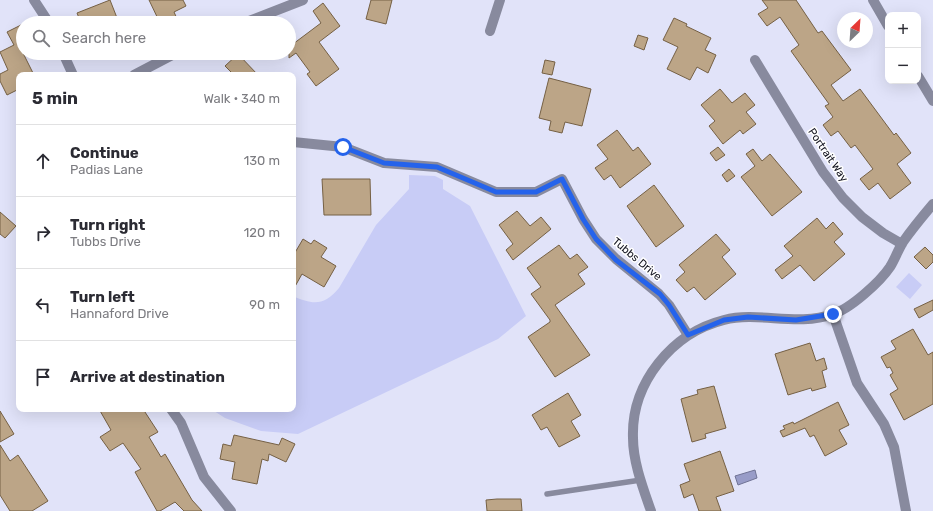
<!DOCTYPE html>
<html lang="en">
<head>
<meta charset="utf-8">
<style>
  :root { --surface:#fff; --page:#f7f7f7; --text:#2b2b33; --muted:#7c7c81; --line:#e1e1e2 }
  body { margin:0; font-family:Rubik,sans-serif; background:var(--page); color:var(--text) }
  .controls { position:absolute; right:12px; top:12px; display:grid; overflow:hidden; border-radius:8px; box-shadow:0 4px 16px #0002 }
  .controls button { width:36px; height:36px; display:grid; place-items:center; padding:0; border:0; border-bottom:1px solid var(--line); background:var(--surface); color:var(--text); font:20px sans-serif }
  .compass { position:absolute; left:837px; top:12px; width:36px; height:36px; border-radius:50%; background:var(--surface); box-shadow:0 4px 16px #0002; rotate:25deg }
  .stop { position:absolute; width:12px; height:12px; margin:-9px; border:3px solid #2563eb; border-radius:50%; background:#fff }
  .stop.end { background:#2563eb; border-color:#fff; box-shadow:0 1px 4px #0008 }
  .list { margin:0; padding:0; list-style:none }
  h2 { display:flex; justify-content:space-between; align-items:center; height:52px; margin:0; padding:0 16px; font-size:17px }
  h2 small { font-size:13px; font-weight:400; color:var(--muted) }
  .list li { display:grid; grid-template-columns:26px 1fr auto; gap:12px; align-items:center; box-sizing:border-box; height:72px; padding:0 16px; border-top:1px solid var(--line) }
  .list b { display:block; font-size:15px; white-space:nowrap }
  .list p { margin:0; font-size:13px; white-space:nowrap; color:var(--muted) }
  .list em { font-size:13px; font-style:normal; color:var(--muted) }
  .icon { flex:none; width:22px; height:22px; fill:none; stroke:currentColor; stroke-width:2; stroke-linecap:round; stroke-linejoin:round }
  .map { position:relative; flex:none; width:933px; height:511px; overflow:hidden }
  .search { position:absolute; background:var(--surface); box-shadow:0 4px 16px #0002; left:16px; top:16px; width:280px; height:44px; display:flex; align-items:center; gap:10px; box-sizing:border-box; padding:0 14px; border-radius:22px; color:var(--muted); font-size:15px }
  .panel { position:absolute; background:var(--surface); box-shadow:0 4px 16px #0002; left:16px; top:72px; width:280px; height:340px; border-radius:8px }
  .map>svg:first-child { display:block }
  .green { fill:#c8ccf6 }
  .water { fill:#989cc8; stroke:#707395 }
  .building { fill:#bca587; stroke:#756044 }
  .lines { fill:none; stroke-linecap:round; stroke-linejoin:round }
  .service { stroke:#888a9e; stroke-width:5.5 }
  .minor { stroke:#888a9e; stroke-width:10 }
  .route { stroke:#2563eb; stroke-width:5 }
  .labels { text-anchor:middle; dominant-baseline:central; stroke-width:3; stroke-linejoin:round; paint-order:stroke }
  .street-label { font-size:11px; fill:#12131f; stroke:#fff }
</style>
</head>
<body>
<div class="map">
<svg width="933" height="511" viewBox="0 0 933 511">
  <rect width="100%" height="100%" fill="#e1e3f9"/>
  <path class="green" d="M 409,175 L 435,176 L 443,180 L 443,189 L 470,206 L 526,316 L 498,339 L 298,434 L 261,431 L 225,418 L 211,409 L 293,409 L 293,296 C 313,305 324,306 339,288 L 376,225 L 409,189 Z
    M 909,273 L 922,285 L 910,299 L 896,287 Z"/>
  <path class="water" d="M 755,470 L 757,478 L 738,485 L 735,476 Z"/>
  <path class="building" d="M 110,0 L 119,23 L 81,23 L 77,13 Z
    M 149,0 L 183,0 L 186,6 L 174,12 L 179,23 L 160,23 Z
    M 371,0 L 392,0 L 386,24 L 366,19 Z
    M 762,0 L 796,0 L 818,33 L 822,31 L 851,70 L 831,85 L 843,101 L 860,89 L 894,135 L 896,133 L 911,153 L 897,164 L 911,183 L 890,199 L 878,183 L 869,190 L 860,179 L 873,169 L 855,145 L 851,148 L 838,131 L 831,136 L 823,125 L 833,117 L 825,106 L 829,104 L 791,51 L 799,45 L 780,17 L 767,26 L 758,14 L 768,8 Z
    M 323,3 L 340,26 L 319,42 L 339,69 L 316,86 L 307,74 L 310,72 L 296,53 L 289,58 L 289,47 L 321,23 L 313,11 Z
    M 674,18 L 687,24 L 686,26 L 711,38 L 705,50 L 716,55 L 708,73 L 697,67 L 690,80 L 667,69 L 678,47 L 663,40 Z
    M 23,24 L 23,53 L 34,75 L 19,75 L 19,89 L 7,95 L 0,81 L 0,74 L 8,70 L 0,52 L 14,45 L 7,32 Z
    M 638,35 L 648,38 L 644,50 L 634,46 Z
    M 238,54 L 258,75 L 234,75 L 225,66 Z
    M 545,60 L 555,62 L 552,75 L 542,73 Z
    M 549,78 L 591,89 L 582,126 L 565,122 L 562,133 L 549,130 L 551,121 L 539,118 Z
    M 720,89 L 732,103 L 745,93 L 755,105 L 746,112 L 756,124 L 743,134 L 740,130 L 723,144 L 709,126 L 715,121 L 701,105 Z
    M 617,130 L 633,151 L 638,147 L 651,164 L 620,188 L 611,175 L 604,180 L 595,168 L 608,159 L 597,145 Z
    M 718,147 L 725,155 L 716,161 L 710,153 Z
    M 753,149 L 762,161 L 770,154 L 802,192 L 772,216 L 741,177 L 755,166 L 746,154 Z
    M 729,169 L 735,176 L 727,182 L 722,175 Z
    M 322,179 L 370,179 L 371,215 L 324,215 Z
    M 654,185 L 684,226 L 656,247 L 627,206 Z
    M 517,211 L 530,226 L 541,217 L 551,229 L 513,260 L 506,250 L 513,244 L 499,225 Z
    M 0,212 L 16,226 L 5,238 L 0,234 Z
    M 817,218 L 826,229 L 833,222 L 843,234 L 834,242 L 845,254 L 814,281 L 800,265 L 782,279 L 775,270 L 793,256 L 784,246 Z
    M 716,234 L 730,250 L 722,257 L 736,274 L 705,300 L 694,287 L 687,292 L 676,280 L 685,272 L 679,265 Z
    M 303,239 L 311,244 L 314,240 L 327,248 L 321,257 L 336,266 L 324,287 L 302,274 L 293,290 L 293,256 Z
    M 559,245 L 570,259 L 577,254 L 588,267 L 578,274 L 585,284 L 555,305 L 590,355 L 555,377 L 528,337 L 550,322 L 550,320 L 531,294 L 541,287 L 527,268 Z
    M 925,247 L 933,255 L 933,262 L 926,269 L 914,257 Z
    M 933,300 L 933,310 L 919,318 L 914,309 Z
    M 913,329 L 928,355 L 933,352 L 933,404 L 904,420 L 890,394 L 898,389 L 890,375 L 893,373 L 890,367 L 887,368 L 881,357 L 896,349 L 891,341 Z
    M 810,343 L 816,361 L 824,358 L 827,369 L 822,371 L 826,387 L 812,391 L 811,388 L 788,395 L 775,354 Z
    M 714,386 L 726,428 L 705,434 L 706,438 L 692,442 L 681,399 L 698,394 L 697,390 Z
    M 568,393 L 581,415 L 571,421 L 580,436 L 559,447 L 547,427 L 541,430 L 532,415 Z
    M 838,402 L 849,425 L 839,430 L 847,444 L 825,456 L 814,435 L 810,437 L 805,428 L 783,437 L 780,431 L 785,429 L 783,426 L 793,422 L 794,424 Z
    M 99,409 L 143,409 L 158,432 L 149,437 L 161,457 L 165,454 L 192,500 L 202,511 L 184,511 L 175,502 L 160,511 L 157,511 L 135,472 L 141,469 L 123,443 L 110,451 L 100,437 L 111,430 Z
    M 0,411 L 14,434 L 0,442 Z
    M 234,435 L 279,445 L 282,438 L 295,444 L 286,462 L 269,454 L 268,461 L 262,459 L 257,484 L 232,479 L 235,462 L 220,459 L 223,444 L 231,446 Z
    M 0,445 L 10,461 L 18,455 L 48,501 L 32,511 L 10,511 L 0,495 Z
    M 720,451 L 734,491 L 716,497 L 721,511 L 699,511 L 693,494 L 684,498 L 680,485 L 690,481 L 684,464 Z
    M 497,499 L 521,499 L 522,511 L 487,511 L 486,500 Z"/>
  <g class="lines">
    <path class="service" d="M 547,494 L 641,480"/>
    <path class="minor" d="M 34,0 L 49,23
      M 873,0 L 888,26
      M 244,23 L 303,0
      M 490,31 L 500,0
      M 63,53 L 73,75
      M 755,60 L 823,172 L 843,198 L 862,217 L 883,233 L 902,244
      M 134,75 L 176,53
      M 918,76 L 933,101
      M 293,142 L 343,147 L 384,163 L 437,167 L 496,192 L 536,192 L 562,179 L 583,219 L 596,239 L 616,259 L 659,294 L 669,305 L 688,335
      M 833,314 L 857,383 L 884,424 L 894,447 L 906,511
      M 171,409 L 181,423 L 204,477 L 231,511
      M 651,511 C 643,488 633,462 633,438 C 631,383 672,333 724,320 C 759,311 797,327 833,314 C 850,309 880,282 890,267 C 895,259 898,250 903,242 C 912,229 922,217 933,204"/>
  </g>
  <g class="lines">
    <path class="route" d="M 343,147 L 384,163 L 437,167 L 496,192 L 536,192 L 562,179 L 583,219 L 596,239 L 616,260 L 660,294 L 669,305 L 688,335 L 724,320 L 748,317 L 796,320 L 833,314"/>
  </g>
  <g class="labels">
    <g class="street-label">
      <text transform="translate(828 155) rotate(56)">Portrait Way</text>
      <text transform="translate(637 259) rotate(40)">Tubbs Drive</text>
    </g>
  </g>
</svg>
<div class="controls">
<button>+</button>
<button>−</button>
</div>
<svg class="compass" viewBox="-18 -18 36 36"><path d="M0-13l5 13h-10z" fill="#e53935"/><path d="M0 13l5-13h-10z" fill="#7c7c81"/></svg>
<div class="stop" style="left:343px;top:147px"></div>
<div class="stop end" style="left:833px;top:314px"></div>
<div class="search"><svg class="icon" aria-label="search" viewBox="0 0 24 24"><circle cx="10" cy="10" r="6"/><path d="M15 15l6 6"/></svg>Search here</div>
<section class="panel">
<h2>5 min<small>Walk · 340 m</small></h2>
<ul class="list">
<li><svg class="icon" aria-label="ahead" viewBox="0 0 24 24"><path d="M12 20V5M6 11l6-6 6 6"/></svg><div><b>Continue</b><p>Padias Lane</p></div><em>130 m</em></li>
<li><svg class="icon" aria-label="right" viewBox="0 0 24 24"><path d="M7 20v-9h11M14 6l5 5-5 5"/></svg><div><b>Turn right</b><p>Tubbs Drive</p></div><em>120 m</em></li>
<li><svg class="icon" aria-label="left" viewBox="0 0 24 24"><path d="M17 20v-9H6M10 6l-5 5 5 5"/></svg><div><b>Turn left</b><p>Hannaford Drive</p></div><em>90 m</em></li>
<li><svg class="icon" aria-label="arrive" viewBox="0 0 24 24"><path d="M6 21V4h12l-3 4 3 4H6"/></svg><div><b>Arrive at destination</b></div></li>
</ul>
</section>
</div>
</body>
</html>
